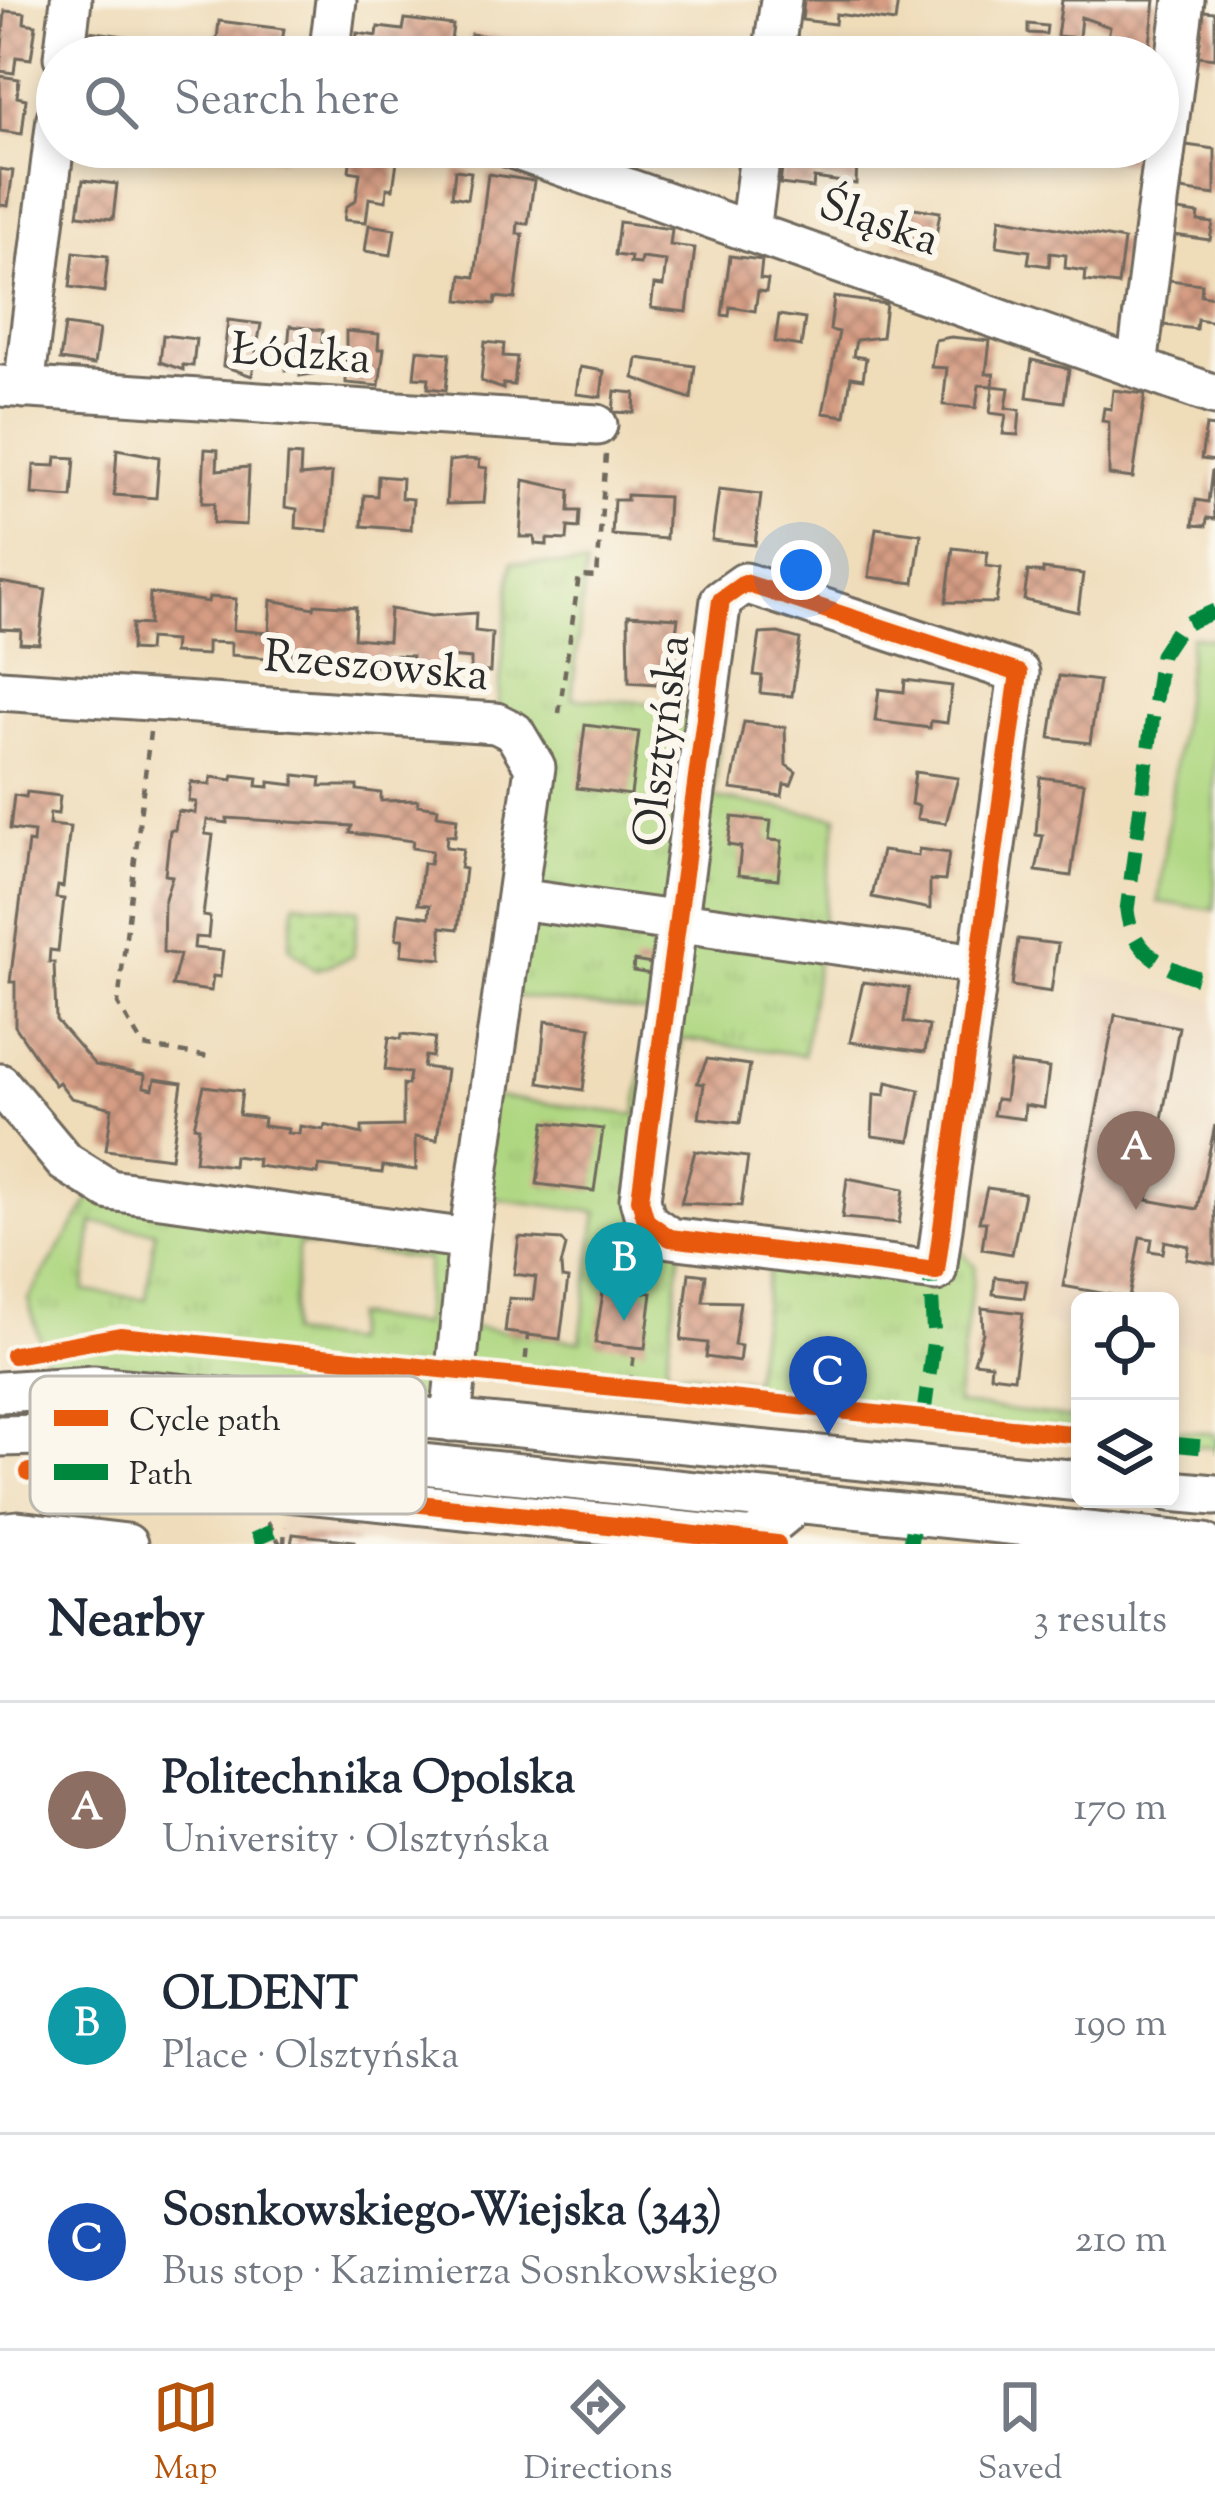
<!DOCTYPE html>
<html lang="en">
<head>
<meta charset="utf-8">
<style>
  :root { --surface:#fff; --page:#f6f6f7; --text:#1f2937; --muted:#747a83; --line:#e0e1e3; --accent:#b45309 }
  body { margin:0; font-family:"Sorts Mill Goudy",serif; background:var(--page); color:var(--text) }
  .controls { position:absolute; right:36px; bottom:36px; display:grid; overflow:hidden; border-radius:18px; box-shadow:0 6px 18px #0003 }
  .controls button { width:108px; height:108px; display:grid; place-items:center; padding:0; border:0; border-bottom:3px solid var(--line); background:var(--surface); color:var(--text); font:60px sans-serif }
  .you { position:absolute; left:801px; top:570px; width:42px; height:42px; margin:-30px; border:9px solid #fff; border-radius:50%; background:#1a73e8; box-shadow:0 0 0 18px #1a73e833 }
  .badge { display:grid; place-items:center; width:78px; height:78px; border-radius:50%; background:var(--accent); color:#fff; font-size:39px; font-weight:700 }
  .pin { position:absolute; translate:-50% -99px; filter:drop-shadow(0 3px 6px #0008) }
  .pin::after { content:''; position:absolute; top:63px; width:42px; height:36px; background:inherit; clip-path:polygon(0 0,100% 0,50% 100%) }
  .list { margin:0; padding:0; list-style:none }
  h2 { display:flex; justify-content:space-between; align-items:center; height:156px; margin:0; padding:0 48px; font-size:51px }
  h2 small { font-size:39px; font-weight:400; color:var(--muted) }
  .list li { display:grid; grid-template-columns:78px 1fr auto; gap:36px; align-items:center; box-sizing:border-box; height:216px; padding:0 48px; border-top:3px solid var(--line) }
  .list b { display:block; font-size:45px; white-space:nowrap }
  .list p { margin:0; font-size:39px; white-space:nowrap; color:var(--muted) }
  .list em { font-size:39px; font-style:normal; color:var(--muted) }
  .icon { flex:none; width:66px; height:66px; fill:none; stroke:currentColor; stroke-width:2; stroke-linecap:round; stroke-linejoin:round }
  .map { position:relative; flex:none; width:1215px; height:1544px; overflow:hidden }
  .search { position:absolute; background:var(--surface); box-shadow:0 6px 18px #0003; left:36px; right:36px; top:36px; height:132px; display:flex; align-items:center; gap:30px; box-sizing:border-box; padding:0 42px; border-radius:66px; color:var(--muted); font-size:45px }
  .sheet { height:804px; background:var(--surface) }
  nav { display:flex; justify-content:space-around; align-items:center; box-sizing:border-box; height:168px; border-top:3px solid var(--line); background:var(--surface); font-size:33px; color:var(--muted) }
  nav a { display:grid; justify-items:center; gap:6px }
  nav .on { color:var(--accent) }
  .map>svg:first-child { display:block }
  .built { fill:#ead3b8 }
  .grass { fill:url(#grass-tufts); stroke:#6d8156; stroke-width:3; fill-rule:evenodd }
  .park { fill:url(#park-dots); stroke:#6d8156; stroke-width:3 }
  .pitch { fill:#afd781; stroke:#6d8156; stroke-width:3 }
  .building { fill:url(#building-cross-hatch) }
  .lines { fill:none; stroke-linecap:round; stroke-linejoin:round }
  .minor-casing { stroke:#70695d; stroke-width:45 }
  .path { stroke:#70695d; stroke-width:4.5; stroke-dasharray:9 9; stroke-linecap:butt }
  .minor { stroke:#fff; stroke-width:39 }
  .quiet { stroke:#00873e; stroke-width:15; stroke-dasharray:30 15; stroke-linecap:butt }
  .cycleway-casing { stroke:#fbf7ec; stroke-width:26 }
  .cycleway { stroke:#e8590c; stroke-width:18 }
  .labels { text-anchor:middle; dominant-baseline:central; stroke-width:12; stroke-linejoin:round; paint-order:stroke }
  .street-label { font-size:45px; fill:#2b2b2b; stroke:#fbf7ec }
  .key { fill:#fbf7ec; stroke:#bdbab2; stroke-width:3 }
  .key-label { font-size:33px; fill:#2b2b2b }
</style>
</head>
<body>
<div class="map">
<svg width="1215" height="1544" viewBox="0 0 1215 1544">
  <defs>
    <pattern id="grass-tufts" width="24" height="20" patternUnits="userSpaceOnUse" patternTransform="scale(3)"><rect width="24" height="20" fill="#afd781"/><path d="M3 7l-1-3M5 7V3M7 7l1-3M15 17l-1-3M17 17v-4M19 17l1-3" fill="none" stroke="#97b970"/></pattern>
    <pattern id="park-dots" width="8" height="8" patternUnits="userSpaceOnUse" patternTransform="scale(3)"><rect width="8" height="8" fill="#afd781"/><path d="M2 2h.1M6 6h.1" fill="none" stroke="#97b970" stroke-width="1.8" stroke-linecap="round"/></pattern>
    <pattern id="building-cross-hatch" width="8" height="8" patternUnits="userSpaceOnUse" patternTransform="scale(3)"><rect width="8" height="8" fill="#d69d84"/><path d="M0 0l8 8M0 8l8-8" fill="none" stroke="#ae806c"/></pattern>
  </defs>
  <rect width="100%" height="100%" fill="#fbf7ec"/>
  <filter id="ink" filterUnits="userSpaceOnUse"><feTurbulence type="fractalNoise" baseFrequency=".00833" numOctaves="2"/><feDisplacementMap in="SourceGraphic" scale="24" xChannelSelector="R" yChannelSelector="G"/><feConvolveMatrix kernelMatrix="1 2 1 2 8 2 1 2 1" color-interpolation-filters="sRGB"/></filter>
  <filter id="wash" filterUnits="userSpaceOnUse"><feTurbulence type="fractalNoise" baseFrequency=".004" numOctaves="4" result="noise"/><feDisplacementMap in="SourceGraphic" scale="48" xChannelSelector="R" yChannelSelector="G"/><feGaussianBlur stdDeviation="2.7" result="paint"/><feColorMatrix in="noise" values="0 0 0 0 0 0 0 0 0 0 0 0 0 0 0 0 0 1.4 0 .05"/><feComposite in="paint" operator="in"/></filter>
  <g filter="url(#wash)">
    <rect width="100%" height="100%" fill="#efdcb9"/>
    <path class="built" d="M 1088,974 L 1215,1000 L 1215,1349 L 1170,1342 L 1170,1301 L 1080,1301 L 1080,1329 L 1041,1323 Z
      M 279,1514 L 529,1544 L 546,1529 L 565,1530 L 572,1544 L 276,1544 Z"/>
    <path class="grass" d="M 512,562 L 586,566 L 572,698 L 723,707 L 714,798 L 837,817 L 804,1055 L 682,1039 L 659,1207 L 684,1225 L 666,1370 L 753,1381 L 773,1236 L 919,1257 L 927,1247 L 961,1251 L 975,1266 L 956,1404 L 1080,1419 L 1080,1435 L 457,1369 L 451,1421 L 53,1385 L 28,1299 L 100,1183 L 469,1239 L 461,1326 L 580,1341 L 597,1212 L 475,1196 L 489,1096 L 636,1115 L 649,1013 L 504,995 L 535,767 L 496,723 ZM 93,1223 L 155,1231 L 146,1299 L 84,1291 ZM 299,1244 L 428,1260 L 422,1325 L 353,1316 L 350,1342 L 289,1334 Z
      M 1170,1429 L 1215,1434 L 1215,1448 L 1170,1444 Z"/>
    <path class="park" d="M 295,902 L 359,910 L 353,956 L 315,970 L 289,947 Z"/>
    <path class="pitch" d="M 1191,636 L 1215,639 L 1215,910 L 1158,902 Z"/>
    <g id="blocks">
      <path class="building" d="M 804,0 L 898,0 L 895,22 L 836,14 L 835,24 L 802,20 Z
        M 1062,0 L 1155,0 L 1150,43 L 1108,37 L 1110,27 L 1081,17 L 1079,38 L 1057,36 Z
        M 5,11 L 25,13 L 24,23 L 36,25 L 31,59 L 16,57 L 14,73 L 0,71 Z
        M 1204,11 L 1215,12 L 1215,58 L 1198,56 Z
        M 405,19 L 453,25 L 451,42 L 424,40 L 422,55 L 354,57 L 357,33 L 377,36 L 378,27 L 403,30 Z
        M 219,21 L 284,29 L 280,57 L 231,57 L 232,51 L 216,48 Z
        M 1028,24 L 1047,26 L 1046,34 L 1028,33 Z
        M 89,31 L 124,36 L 121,57 L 86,57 Z
        M 471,34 L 546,43 L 545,57 L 468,57 Z
        M 581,42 L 632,50 L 631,57 L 579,57 Z
        M 717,48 L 748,52 L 747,57 L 715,57 Z
        M 0,76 L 19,79 L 17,97 L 26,99 L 22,134 L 0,131 Z
        M 1186,145 L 1215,149 L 1215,195 L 1181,190 Z
        M 252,147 L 285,147 L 284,159 L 251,155 Z
        M 352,147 L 399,147 L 393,189 L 387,188 L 386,201 L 369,198 L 366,222 L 344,220 L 346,207 L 356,200 L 360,173 L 349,171 Z
        M 785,147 L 818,147 L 818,153 L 857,158 L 856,184 L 814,178 L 813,188 L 780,184 Z
        M 1102,147 L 1136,147 L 1134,164 L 1101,159 Z
        M 0,169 L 13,171 L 8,206 L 0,205 Z
        M 455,170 L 471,172 L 467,199 L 452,196 Z
        M 488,174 L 534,181 L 528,224 L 518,223 L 517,234 L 523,234 L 515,299 L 496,297 L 495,304 L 459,300 L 462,275 L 475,277 Z
        M 83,180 L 117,184 L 113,219 L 78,215 Z
        M 901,206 L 940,212 L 933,253 L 895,242 Z
        M 1171,210 L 1199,214 L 1198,221 L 1213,223 L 1210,240 L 1167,234 Z
        M 1000,218 L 1124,240 L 1118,285 L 1085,281 L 1086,271 L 1065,268 L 1066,255 L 1050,253 L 1049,266 L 1028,263 L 1030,251 L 997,246 Z
        M 619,222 L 672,229 L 670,245 L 695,248 L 687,312 L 651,308 L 654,285 L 663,286 L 666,261 L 641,258 L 640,264 L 630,263 L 631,257 L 615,255 Z
        M 369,225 L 395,229 L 391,255 L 365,251 Z
        M 74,252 L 108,256 L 104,292 L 70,287 Z
        M 730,256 L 762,260 L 760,279 L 768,280 L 766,292 L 758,291 L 755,311 L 730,307 L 729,316 L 722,315 Z
        M 1169,280 L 1202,284 L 1201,295 L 1215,297 L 1215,322 L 1197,319 L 1196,329 L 1163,325 Z
        M 834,297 L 886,304 L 882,337 L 856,340 L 853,356 L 866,358 L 863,379 L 851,377 L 845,416 L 823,413 L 839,332 L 830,330 Z
        M 779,315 L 805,319 L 801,346 L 775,342 Z
        M 228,320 L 261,324 L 252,376 L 223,366 Z
        M 65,325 L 99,330 L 94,365 L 60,360 Z
        M 290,326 L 323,330 L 319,373 L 300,376 L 301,371 L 286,370 Z
        M 346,331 L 379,334 L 378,349 L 384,349 L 379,386 L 346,383 Z
        M 163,335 L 196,339 L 193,366 L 183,365 L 183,370 L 160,362 Z
        M 951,337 L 990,341 L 986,374 L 994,374 L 993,386 L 1009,388 L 1006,408 L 1020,410 L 1018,435 L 1003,434 L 1006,415 L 990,413 L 993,386 L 979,385 L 976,408 L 943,405 L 947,368 L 931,367 L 935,340 Z
        M 485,342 L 504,344 L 503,356 L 517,357 L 514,385 L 503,384 L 503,389 L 481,381 Z
        M 417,350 L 450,353 L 446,390 L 428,388 L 429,378 L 414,377 Z
        M 637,358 L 695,366 L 691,399 L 634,378 Z
        M 1032,360 L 1069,369 L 1064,402 L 1027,397 Z
        M 580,367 L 604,371 L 601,397 L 576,394 Z
        M 1113,390 L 1145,394 L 1133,478 L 1109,475 L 1109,422 L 1102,421 L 1104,408 L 1111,409 Z
        M 615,391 L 635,393 L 634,413 L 613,412 Z
        M 1206,426 L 1215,427 L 1215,461 L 1201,459 Z
        M 117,449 L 159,457 L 156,498 L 114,495 Z
        M 205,449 L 218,450 L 217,470 L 249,467 L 246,525 L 213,523 L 214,503 L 202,503 Z
        M 288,455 L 301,456 L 300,476 L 332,473 L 328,531 L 296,528 L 297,509 L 285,507 Z
        M 56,457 L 75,458 L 72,497 L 32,494 L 34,465 L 55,466 Z
        M 467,459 L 480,460 L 479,467 L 487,468 L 484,503 L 446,504 L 449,461 Z
        M 1212,470 L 1215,519 L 1207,518 L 1206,526 L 1193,525 L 1196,500 L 1208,502 Z
        M 378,476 L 402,478 L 401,498 L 413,499 L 411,530 L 362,526 L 364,495 L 377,496 Z
        M 524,480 L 570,490 L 569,511 L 580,511 L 579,528 L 568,527 L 567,540 L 547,539 L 547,545 L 535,544 L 534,537 L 520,537 Z
        M 719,489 L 761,494 L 755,545 L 712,540 Z
        M 627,495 L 668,497 L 666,539 L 612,535 L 614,500 L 627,500 Z
        M 876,528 L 921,534 L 914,583 L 869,577 Z
        M 953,548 L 988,552 L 986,566 L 1001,568 L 996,603 L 946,602 Z
        M 1043,569 L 1083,574 L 1078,612 L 1024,600 L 1028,571 L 1043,573 Z
        M 0,582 L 46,590 L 39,644 L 20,643 L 21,630 L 0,629 Z
        M 150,593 L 208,602 L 209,597 L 236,599 L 233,630 L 269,633 L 271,600 L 314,608 L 315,604 L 356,607 L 354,638 L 388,641 L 390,609 L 431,616 L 476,613 L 475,631 L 492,633 L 490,672 L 471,671 L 471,659 L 448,657 L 448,669 L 429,670 L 411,669 L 412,656 L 388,655 L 387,667 L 351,664 L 352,653 L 328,650 L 327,663 L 292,659 L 293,647 L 269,646 L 268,658 L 231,655 L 231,643 L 207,642 L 207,655 L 173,653 L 174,641 L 149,639 L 148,651 L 131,650 L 132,624 L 149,625 Z
        M 628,615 L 678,618 L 669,685 L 629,682 Z
        M 778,633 L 800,639 L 792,696 L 760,693 L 762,676 L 754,675 L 760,634 Z
        M 1059,676 L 1099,681 L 1090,743 L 1050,738 Z
        M 905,680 L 952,686 L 947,723 L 931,721 L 930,728 L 875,721 L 879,689 L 904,692 Z
        M 744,722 L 785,727 L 786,765 L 796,772 L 791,785 L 784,784 L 782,796 L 731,789 Z
        M 585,725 L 639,732 L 631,795 L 577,788 Z
        M 915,772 L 958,778 L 946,823 L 917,819 L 919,806 L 911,804 Z
        M 233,775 L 258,778 L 257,786 L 269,787 L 269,782 L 294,785 L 295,775 L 321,778 L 320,786 L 357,786 L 357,790 L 381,793 L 381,801 L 418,800 L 418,805 L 438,808 L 437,815 L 457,818 L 455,836 L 447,835 L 446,847 L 463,849 L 460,868 L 465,869 L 458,929 L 441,927 L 442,959 L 401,955 L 403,939 L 396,939 L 399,913 L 429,917 L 430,905 L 418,904 L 423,863 L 430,864 L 432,851 L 412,848 L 413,841 L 350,833 L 352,826 L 227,818 L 227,823 L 207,820 L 205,834 L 213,835 L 203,916 L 210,917 L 208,938 L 195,937 L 194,948 L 223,951 L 220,977 L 213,976 L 211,991 L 172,986 L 180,955 L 163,952 L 164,902 L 172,876 L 165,875 L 170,830 L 175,830 L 178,811 L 195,813 L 196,802 L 189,801 L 191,782 L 210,785 L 211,777 L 232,780 Z
        M 1040,777 L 1084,783 L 1071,876 L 1036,871 L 1043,836 L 1036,835 Z
        M 27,792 L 60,796 L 58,814 L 50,813 L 49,825 L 70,827 L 63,887 L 58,886 L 56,898 L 64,899 L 58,951 L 50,950 L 49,962 L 54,962 L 56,1020 L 95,1065 L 145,1075 L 144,1087 L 153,1089 L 155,1079 L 182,1083 L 171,1158 L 106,1150 L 112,1108 L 71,1098 L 59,1082 L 55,1085 L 15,1026 L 15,982 L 10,982 L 28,842 L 33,843 L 34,832 L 10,829 L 14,795 L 26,797 Z
        M 732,817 L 771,821 L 769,840 L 782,841 L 778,879 L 738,875 L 741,847 L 728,845 Z
        M 919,849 L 949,853 L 945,881 L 930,880 L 930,909 L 872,897 L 882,851 L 918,856 Z
        M 1018,939 L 1058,944 L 1051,992 L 1012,986 Z
        M 634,961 L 652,964 L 651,974 L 633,971 Z
        M 863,982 L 909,988 L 904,1022 L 929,1026 L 925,1052 L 850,1042 Z
        M 1115,1015 L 1179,1027 L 1147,1200 L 1197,1209 L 1215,1125 L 1215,1264 L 1187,1259 L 1189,1246 L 1165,1241 L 1163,1253 L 1150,1251 L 1152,1239 L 1140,1237 L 1129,1298 L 1063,1286 Z
        M 545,1021 L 591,1027 L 583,1090 L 539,1083 Z
        M 402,1034 L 435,1038 L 432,1057 L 425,1056 L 423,1067 L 446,1070 L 437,1140 L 415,1137 L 416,1170 L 383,1166 L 382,1173 L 319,1166 L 318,1174 L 257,1166 L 258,1159 L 234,1156 L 233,1166 L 195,1161 L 199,1127 L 194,1126 L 204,1086 L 242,1091 L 239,1115 L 264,1118 L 263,1126 L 288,1129 L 287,1133 L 299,1134 L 300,1126 L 324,1130 L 325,1125 L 362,1134 L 362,1127 L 403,1126 L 403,1084 L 408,1085 L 410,1073 L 385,1070 L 389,1037 L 401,1039 Z
        M 707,1059 L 750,1065 L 740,1123 L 699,1118 L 704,1084 L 697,1083 Z
        M 1010,1063 L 1049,1068 L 1044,1108 L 1025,1105 L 1024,1119 L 993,1115 L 996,1099 L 1005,1100 Z
        M 887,1082 L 920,1090 L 910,1141 L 872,1136 L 874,1094 L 885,1095 Z
        M 545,1122 L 603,1129 L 594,1191 L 537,1184 Z
        M 695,1151 L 748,1157 L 741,1206 L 681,1203 Z
        M 847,1178 L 904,1189 L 899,1223 L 842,1218 Z
        M 987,1188 L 1024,1193 L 1012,1254 L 982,1249 L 986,1222 L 979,1222 Z
        M 519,1237 L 561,1240 L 566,1246 L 561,1266 L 562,1278 L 568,1279 L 560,1339 L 505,1332 L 509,1298 L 533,1300 L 536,1277 L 514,1274 Z
        M 689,1273 L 706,1275 L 703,1301 L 740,1302 L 734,1345 L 741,1346 L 739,1362 L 706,1357 L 708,1343 L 681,1340 Z
        M 995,1277 L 1027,1281 L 1024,1298 L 993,1294 Z
        M 604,1287 L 652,1293 L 645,1348 L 595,1343 Z
        M 982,1308 L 1023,1313 L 1014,1378 L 990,1375 L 991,1364 L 974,1362 L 983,1333 Z
        M 293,1534 L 355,1541 L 355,1544 L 291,1544 Z"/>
    </g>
  </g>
  <g filter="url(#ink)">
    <use href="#blocks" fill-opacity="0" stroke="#70695d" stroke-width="3"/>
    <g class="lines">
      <g class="minor-casing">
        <path id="minor" d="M 64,57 L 71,0
          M 329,57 L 336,0
          M 773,57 L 781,0
          M 509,147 L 1215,395
          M 750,231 L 761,147
          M 1137,367 L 1184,0
          M 0,386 L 597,425
          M 24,388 L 57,118
          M 745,583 L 1019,673 L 936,1271 L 670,1238 L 646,1221 L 640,1199 L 721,600 Z
          M 0,690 L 496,723 L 514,732 L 535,767 L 469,1239 L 451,1421
          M 518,899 L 977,964
          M 0,1084 L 65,1162 L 110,1190 L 469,1239
          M 0,1392 L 93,1386 L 1080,1481
          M 0,1436 L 119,1433 L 1204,1544
          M 191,1442 L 234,1483 L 268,1489 L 744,1538 L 755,1538 L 794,1506
          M 1170,1491 L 1215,1495
          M 0,1533 L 18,1531 L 127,1544"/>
      </g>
      <path class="path" d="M 559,713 L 579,576 L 597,577 L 606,454
        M 150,732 L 118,1004 L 143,1046 L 209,1057
        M 524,1377 L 528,1335
        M 630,1384 L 635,1346
        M 268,1522 L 280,1544
        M 284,1544 L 285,1526"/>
      <use href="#minor" class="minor"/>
      <path class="quiet" d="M 1215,611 L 1180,626 L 1161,655 L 1127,910 C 1132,959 1174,971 1215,983
        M 923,1419 L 934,1339 L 930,1270
        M 1170,1444 L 1215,1448
        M 253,1540 L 273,1531
        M 910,1544 L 912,1531"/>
      <g class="cycleway-casing">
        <path id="cycleway" d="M 745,583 L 1019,673 L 936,1271 L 670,1238 L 646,1221 L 640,1199 L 721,600 Z
          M 14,1355 L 120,1336 L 1080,1435
          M 29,1472 L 234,1483 L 777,1544"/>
      </g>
      <use href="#cycleway" class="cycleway"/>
    </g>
  </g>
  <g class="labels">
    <g class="street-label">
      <text transform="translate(878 225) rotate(19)">Śląska</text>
      <text transform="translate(301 357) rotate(4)">Łódzka</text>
      <text transform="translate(376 669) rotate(5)">Rzeszowska</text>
      <text transform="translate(665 741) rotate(-83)">Olsztyńska</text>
    </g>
  </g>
  <rect x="30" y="1376" width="396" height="138" rx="18" class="key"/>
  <rect x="54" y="1410" width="54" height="16" fill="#e8590c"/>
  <rect x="54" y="1464" width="54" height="16" fill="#00873e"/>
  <g class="key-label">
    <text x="129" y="1430">Cycle path</text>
    <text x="129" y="1484">Path</text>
  </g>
</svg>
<div class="controls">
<button><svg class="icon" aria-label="locate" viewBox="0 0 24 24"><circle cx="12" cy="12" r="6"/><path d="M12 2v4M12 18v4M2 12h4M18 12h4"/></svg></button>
<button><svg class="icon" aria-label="layers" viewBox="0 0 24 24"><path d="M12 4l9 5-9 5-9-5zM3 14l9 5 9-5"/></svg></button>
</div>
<div class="you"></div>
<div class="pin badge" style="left:1136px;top:1210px;background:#8d6e63">A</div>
<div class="pin badge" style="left:624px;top:1321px;background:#0f9aa8">B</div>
<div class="pin badge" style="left:828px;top:1435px;background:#1a4fb4">C</div>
<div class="search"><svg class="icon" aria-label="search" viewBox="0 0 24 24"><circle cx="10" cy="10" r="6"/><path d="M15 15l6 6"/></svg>Search here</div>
</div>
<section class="sheet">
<h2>Nearby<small>3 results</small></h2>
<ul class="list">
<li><span class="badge" style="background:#8d6e63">A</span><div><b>Politechnika Opolska</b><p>University · Olsztyńska</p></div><em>170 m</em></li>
<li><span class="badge" style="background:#0f9aa8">B</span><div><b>OLDENT</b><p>Place · Olsztyńska</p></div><em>190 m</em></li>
<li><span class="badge" style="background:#1a4fb4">C</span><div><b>Sosnkowskiego-Wiejska (343)</b><p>Bus stop · Kazimierza Sosnkowskiego</p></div><em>210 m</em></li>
</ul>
</section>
<nav>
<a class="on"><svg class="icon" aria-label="map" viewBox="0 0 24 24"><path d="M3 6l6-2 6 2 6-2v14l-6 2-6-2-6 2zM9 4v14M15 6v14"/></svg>Map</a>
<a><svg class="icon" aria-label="directions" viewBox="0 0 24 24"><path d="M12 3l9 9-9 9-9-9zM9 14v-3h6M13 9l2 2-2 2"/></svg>Directions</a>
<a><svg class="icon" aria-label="saved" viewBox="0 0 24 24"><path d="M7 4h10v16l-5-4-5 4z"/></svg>Saved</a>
</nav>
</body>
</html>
